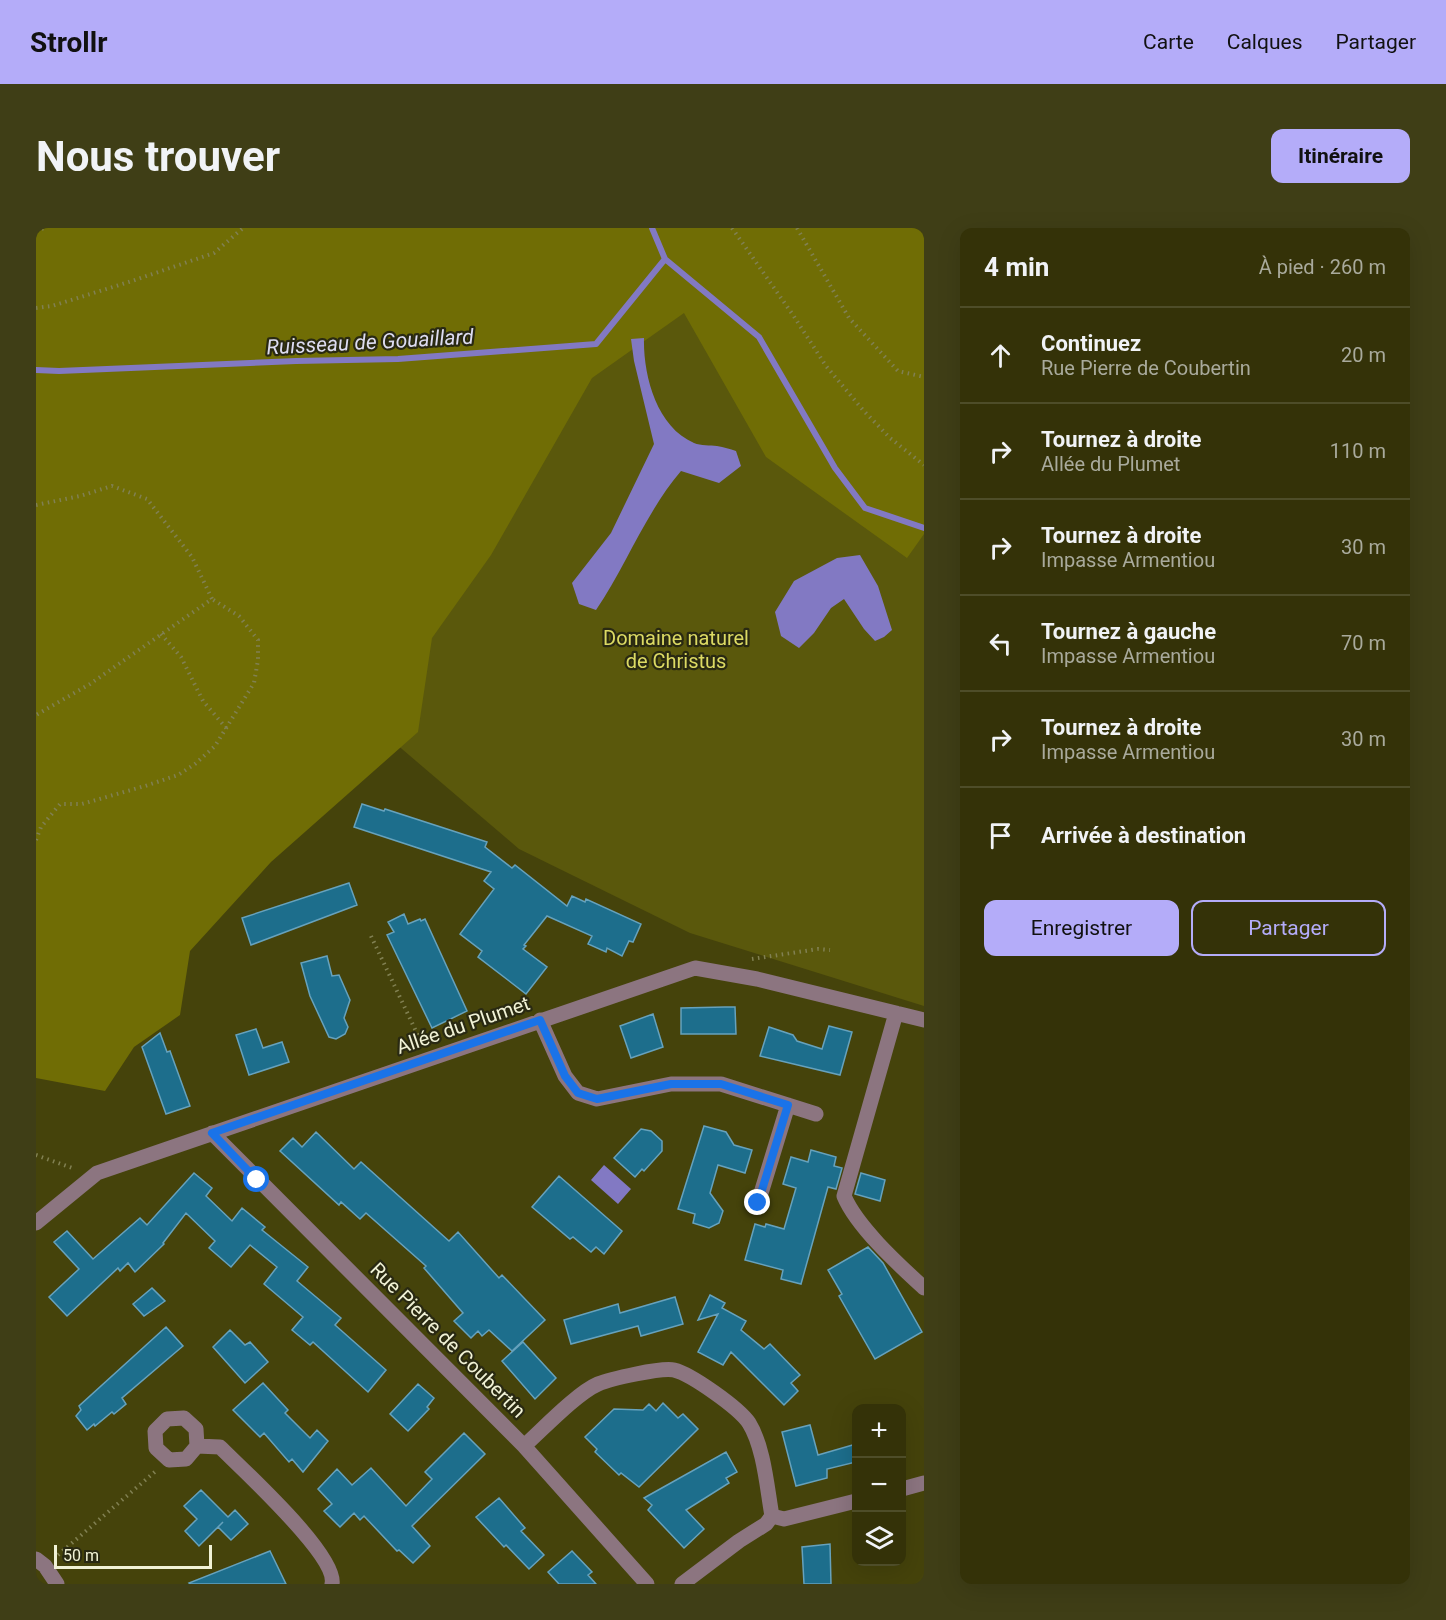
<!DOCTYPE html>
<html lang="fr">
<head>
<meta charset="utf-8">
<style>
  :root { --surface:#343208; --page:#3f3e16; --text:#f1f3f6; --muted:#a9aa9c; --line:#4e4d29; --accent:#b4acf9 }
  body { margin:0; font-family:Roboto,sans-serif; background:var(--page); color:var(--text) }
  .controls { position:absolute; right:18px; bottom:18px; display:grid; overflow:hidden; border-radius:12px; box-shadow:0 6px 24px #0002 }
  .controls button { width:54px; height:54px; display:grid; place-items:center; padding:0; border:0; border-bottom:2px solid var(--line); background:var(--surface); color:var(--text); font:30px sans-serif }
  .scale { position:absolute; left:18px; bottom:15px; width:158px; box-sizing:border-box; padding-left:6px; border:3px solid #f1f2d6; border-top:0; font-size:16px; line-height:21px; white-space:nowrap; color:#f1f2d6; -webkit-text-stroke:4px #292912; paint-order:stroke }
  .stop { position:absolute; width:18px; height:18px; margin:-14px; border:4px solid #1a73e8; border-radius:50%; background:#fff }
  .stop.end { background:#1a73e8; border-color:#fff; box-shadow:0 2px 6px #0008 }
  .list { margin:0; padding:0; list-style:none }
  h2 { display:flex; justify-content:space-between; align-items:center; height:78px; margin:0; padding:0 24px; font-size:26px }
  h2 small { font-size:20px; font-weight:400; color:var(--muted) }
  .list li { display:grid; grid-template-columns:39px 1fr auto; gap:18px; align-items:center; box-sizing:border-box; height:96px; padding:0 24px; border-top:2px solid var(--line) }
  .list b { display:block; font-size:22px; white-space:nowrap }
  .list p { margin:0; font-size:20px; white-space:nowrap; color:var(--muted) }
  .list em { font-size:20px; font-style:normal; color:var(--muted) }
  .actions { display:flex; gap:12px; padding:18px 24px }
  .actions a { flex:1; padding:14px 0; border:2px solid var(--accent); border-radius:12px; text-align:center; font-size:21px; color:var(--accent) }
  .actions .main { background:var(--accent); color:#111 }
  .icon { flex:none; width:33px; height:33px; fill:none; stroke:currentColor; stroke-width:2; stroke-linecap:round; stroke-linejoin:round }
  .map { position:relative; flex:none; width:888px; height:1356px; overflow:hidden; border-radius:12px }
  header { display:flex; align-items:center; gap:36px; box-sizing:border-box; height:84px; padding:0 30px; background:var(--accent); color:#111 }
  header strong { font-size:28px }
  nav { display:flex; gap:33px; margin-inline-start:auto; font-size:21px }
  .intro { display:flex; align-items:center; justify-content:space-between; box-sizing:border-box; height:144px; padding:0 36px }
  h1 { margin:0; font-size:42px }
  .button { padding:15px 27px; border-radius:12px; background:var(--accent); color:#111; font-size:21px; font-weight:700 }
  main { display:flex; gap:36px; padding:0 36px }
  aside { flex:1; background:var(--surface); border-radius:12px; box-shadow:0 6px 24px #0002 }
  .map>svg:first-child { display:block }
  .green { fill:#5a580c }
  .forest { fill:#706d05 }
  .water { fill:#8279c3 }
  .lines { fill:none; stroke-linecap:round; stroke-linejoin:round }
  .stream { stroke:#8279c3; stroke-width:6 }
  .building { fill:#1d6e8c; stroke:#66a2bd; stroke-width:1.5 }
  .path { stroke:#818052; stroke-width:4; stroke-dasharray:1.5 4.5; stroke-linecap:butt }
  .minor { stroke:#8c7580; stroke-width:15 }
  .route { stroke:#1a73e8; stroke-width:8 }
  .labels { text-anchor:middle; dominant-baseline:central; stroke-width:4.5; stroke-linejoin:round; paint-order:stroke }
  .park-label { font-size:20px; fill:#dcda63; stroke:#292912 }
  .street-label { font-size:20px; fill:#f1f2d6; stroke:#292912 }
  .water-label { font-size:21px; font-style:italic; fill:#dddcf0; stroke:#292912 }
</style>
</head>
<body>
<header>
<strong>Strollr</strong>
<nav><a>Carte</a><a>Calques</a><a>Partager</a></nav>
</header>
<div class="intro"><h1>Nous trouver</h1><a class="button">Itinéraire</a></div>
<main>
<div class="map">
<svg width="888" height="1356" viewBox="0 0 888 1356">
  <rect width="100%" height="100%" fill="#45430b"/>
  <path class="green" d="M 671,0 L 888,212 L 888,778 L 654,705 L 483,621 L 318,480 L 389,337 Z"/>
  <path class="forest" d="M 0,0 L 888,0 L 888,306 L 871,330 L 730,229 L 648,85 L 556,150 L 455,327 L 396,410 L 382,504 L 235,634 L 154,723 L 144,787 L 98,819 L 69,863 L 0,850 Z"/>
  <path class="water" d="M 608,110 C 607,146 620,199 658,215 C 665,218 674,217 681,218 C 688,219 694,221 700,223 L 705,238 L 683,255 L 645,243 C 610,284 590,338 560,382 L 543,376 L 536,355 L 575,305 L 618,216 L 598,133 L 595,111 Z
    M 824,327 L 842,358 L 856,402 L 848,409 L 839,413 L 828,401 L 808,371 L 795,380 L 778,405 L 763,420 L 745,408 L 739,384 L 758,353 L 801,330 Z
    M 568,937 L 595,961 L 582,976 L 555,952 Z"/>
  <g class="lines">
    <path class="stream" d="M 616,0 L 629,31 L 723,109 L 799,240 L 829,280 L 888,300
      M 0,142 L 23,143 L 260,133 L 362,131 L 560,116 L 629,31"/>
  </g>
  <path class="building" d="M 326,576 L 348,583 L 349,581 L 451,614 L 449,619 L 476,640 L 479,637 L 531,678 L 536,668 L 549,674 L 550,671 L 605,696 L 597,714 L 593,713 L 586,728 L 571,720 L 570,724 L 552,716 L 556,708 L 511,688 L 488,717 L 490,718 L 487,721 L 511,739 L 490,766 L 442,729 L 446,723 L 424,706 L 458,661 L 448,653 L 455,644 L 318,599 Z
    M 313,655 L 321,677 L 215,717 L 206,690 Z
    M 368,686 L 372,696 L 384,691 L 385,693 L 389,691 L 431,783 L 396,800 L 351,707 L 358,704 L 352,694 Z
    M 291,728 L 296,748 L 303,747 L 314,772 L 308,790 L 312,799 L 309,806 L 300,811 L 293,809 L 274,768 L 265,735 Z
    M 689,779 L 699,779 L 700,806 L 645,806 L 645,780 Z
    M 617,786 L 627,819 L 595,830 L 584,798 Z
    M 793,798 L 816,804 L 804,847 L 724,828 L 733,799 L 757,807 L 761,813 L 786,821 Z
    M 220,801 L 227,820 L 246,814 L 253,834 L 213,847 L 200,807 Z
    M 124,805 L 131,824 L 134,823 L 154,878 L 130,886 L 106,819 Z
    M 668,898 L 690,904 L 698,917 L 716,922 L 709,945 L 682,937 L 674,965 L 687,983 L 683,995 L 673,1000 L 657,995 L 659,986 L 642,981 Z
    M 605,901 L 615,903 L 626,913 L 626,923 L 608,943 L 606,941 L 599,949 L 578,930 Z
    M 280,904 L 318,941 L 325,934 L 413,1013 L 422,1004 L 463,1050 L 466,1047 L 509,1092 L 476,1123 L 453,1102 L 446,1108 L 442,1103 L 435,1110 L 418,1093 L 427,1085 L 388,1040 L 390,1038 L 330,985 L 324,991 L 305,974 L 303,977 L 244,923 L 257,910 L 266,919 Z
    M 775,922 L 800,929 L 798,938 L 806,940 L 800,961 L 792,959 L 765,1056 L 745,1051 L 747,1042 L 709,1032 L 719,996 L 729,999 L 730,996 L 748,1001 L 760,960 L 747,956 L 755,929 L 772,934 Z
    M 158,945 L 176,960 L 170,968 L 196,993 L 206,980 L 229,999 L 226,1002 L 272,1039 L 261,1053 L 305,1090 L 299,1097 L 350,1142 L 332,1164 L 277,1114 L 274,1117 L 256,1102 L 267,1089 L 228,1056 L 241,1039 L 214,1017 L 195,1039 L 173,1020 L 179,1013 L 150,985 L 127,1015 L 128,1016 L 99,1044 L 92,1035 L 84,1043 L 82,1040 L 31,1088 L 13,1069 L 43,1041 L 18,1014 L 31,1003 L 57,1031 L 104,990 L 111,997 Z
    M 825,945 L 849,952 L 844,973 L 819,966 Z
    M 523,948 L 586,1003 L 568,1026 L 560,1019 L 555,1024 L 537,1009 L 534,1011 L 496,979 Z
    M 832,1019 L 847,1035 L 886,1104 L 839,1131 L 803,1068 L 806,1066 L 792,1042 Z
    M 116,1060 L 129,1073 L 108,1088 L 97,1076 Z
    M 674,1067 L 689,1075 L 686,1080 L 710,1093 L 705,1102 L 728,1121 L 734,1116 L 764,1147 L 755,1155 L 762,1163 L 748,1177 L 695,1124 L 687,1137 L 662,1124 L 682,1086 L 662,1092 Z
    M 639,1069 L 647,1096 L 605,1108 L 602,1098 L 535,1116 L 528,1092 L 582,1076 L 584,1085 Z
    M 130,1099 L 147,1118 L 86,1170 L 90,1176 L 78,1186 L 76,1184 L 59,1198 L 58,1196 L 51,1202 L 40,1188 L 45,1182 L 43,1178 Z
    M 194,1102 L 209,1117 L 214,1114 L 232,1134 L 209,1155 L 177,1119 Z
    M 487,1114 L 520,1150 L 499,1171 L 466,1133 Z
    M 227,1155 L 252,1182 L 249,1185 L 274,1210 L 281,1202 L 292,1213 L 267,1244 L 256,1231 L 253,1234 L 228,1205 L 224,1209 L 197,1182 Z
    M 382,1156 L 398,1170 L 391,1179 L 393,1181 L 372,1203 L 354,1186 Z
    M 627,1175 L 642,1190 L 647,1186 L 662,1201 L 603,1259 L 585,1245 L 583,1247 L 559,1224 L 561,1221 L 549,1209 L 578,1181 L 607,1182 L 613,1176 L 620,1183 Z
    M 774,1197 L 782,1227 L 820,1216 L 820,1234 L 791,1241 L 791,1250 L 760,1258 L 746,1204 Z
    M 428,1205 L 449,1226 L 376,1298 L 394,1318 L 377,1335 L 363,1322 L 361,1323 L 328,1288 L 324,1292 L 318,1285 L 304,1299 L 288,1283 L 296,1276 L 282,1261 L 301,1241 L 316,1257 L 335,1240 L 370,1278 L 396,1251 L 389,1244 Z
    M 690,1224 L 701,1244 L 690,1250 L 693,1255 L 650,1282 L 668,1301 L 648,1320 L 612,1282 L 616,1277 L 608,1270 Z
    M 165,1262 L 192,1289 L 199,1282 L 212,1296 L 195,1312 L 182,1299 L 187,1294 L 163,1318 L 149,1303 L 161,1291 L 148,1278 Z
    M 463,1270 L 489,1300 L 485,1303 L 508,1327 L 493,1341 L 470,1317 L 468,1319 L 440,1289 Z
    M 794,1316 L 795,1356 L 768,1356 L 766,1319 Z
    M 234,1323 L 250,1356 L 154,1356 L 153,1355 Z
    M 536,1323 L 556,1344 L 552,1347 L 560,1356 L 523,1356 L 512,1344 Z"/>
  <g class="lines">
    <path class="path" d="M 696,0 L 757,87 L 790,138 L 827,182 L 854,210 L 888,237
      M 761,0 L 813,90 L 862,143 L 888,149
      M 0,2 L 9,0
      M 0,80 L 16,78 L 96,53 L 178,25 L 207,0
      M 0,277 L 44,268 L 76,258 L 111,271 L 156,329 L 176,371 L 54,456 L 0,487
      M 125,406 L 145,429 L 167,473 L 191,501
      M 0,612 L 5,599 L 24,576 L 46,576 L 109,558 L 142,547 L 159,536 L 179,518 L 218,455 L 222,432 L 222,412 L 203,388 L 176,371
      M 335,708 L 386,816
      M 716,731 L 782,721 L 794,722
      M 0,927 L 39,941
      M 22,1327 L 121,1242"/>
    <path class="minor" d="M 860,785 L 808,968 C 821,999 863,1037 888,1060
      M 504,792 L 529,848 L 542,865 L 561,871 L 635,856 L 685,856 L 780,886
      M 176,905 L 488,1218 L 611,1356
      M 722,975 L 752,877
      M 0,995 L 61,945 L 659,740 L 721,751 L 888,792
      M 161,1218 L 160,1201 L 148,1190 L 131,1191 L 119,1203 L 120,1220 L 133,1232 L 150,1231 L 161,1218 L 184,1219 C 206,1241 302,1328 296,1356
      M 488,1218 C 506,1202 541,1165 562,1156 C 574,1151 626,1139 638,1142 C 655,1146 703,1180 713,1195 C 728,1219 731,1260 736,1288
      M 866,1261 L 888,1255
      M 0,1331 L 9,1338 L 21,1356
      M 646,1356 L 703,1313 L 730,1296 L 736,1288 L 748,1291 L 820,1273"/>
  </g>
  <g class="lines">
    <path class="route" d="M 221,952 L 176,905 L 504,792 L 529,848 L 542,865 L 561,871 L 635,856 L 685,856 L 752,877 L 722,975"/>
  </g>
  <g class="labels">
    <g class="park-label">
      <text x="640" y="410">Domaine naturel<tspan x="640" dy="23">de Christus</tspan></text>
    </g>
    <g class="street-label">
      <text transform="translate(427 797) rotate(-19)">Allée du Plumet</text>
      <text transform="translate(412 1112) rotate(45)">Rue Pierre de Coubertin</text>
    </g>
    <g class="water-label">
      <text transform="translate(334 114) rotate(-3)">Ruisseau de Gouaillard</text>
    </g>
  </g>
</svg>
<div class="controls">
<button>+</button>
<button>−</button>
<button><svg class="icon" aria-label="layers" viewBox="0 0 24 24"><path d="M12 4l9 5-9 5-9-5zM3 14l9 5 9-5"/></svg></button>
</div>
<div class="scale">50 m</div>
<div class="stop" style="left:221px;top:952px"></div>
<div class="stop end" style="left:722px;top:975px"></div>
</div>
<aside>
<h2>4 min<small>À pied · 260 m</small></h2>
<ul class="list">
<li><svg class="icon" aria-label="ahead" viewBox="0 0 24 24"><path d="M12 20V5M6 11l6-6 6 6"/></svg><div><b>Continuez</b><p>Rue Pierre de Coubertin</p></div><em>20 m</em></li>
<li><svg class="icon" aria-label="right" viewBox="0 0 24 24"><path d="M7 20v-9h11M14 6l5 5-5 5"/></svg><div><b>Tournez à droite</b><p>Allée du Plumet</p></div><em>110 m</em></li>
<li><svg class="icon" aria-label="right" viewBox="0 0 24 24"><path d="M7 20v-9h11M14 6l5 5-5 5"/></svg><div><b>Tournez à droite</b><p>Impasse Armentiou</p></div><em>30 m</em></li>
<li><svg class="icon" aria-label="left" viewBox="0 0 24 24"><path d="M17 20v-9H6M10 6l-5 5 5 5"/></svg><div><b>Tournez à gauche</b><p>Impasse Armentiou</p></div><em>70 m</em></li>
<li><svg class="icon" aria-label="right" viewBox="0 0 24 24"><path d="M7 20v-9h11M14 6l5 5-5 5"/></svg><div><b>Tournez à droite</b><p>Impasse Armentiou</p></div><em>30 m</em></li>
<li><svg class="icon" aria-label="arrive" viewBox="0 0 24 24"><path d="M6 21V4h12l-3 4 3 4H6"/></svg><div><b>Arrivée à destination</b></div></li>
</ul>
<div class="actions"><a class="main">Enregistrer</a><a>Partager</a></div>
</aside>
</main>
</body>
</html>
